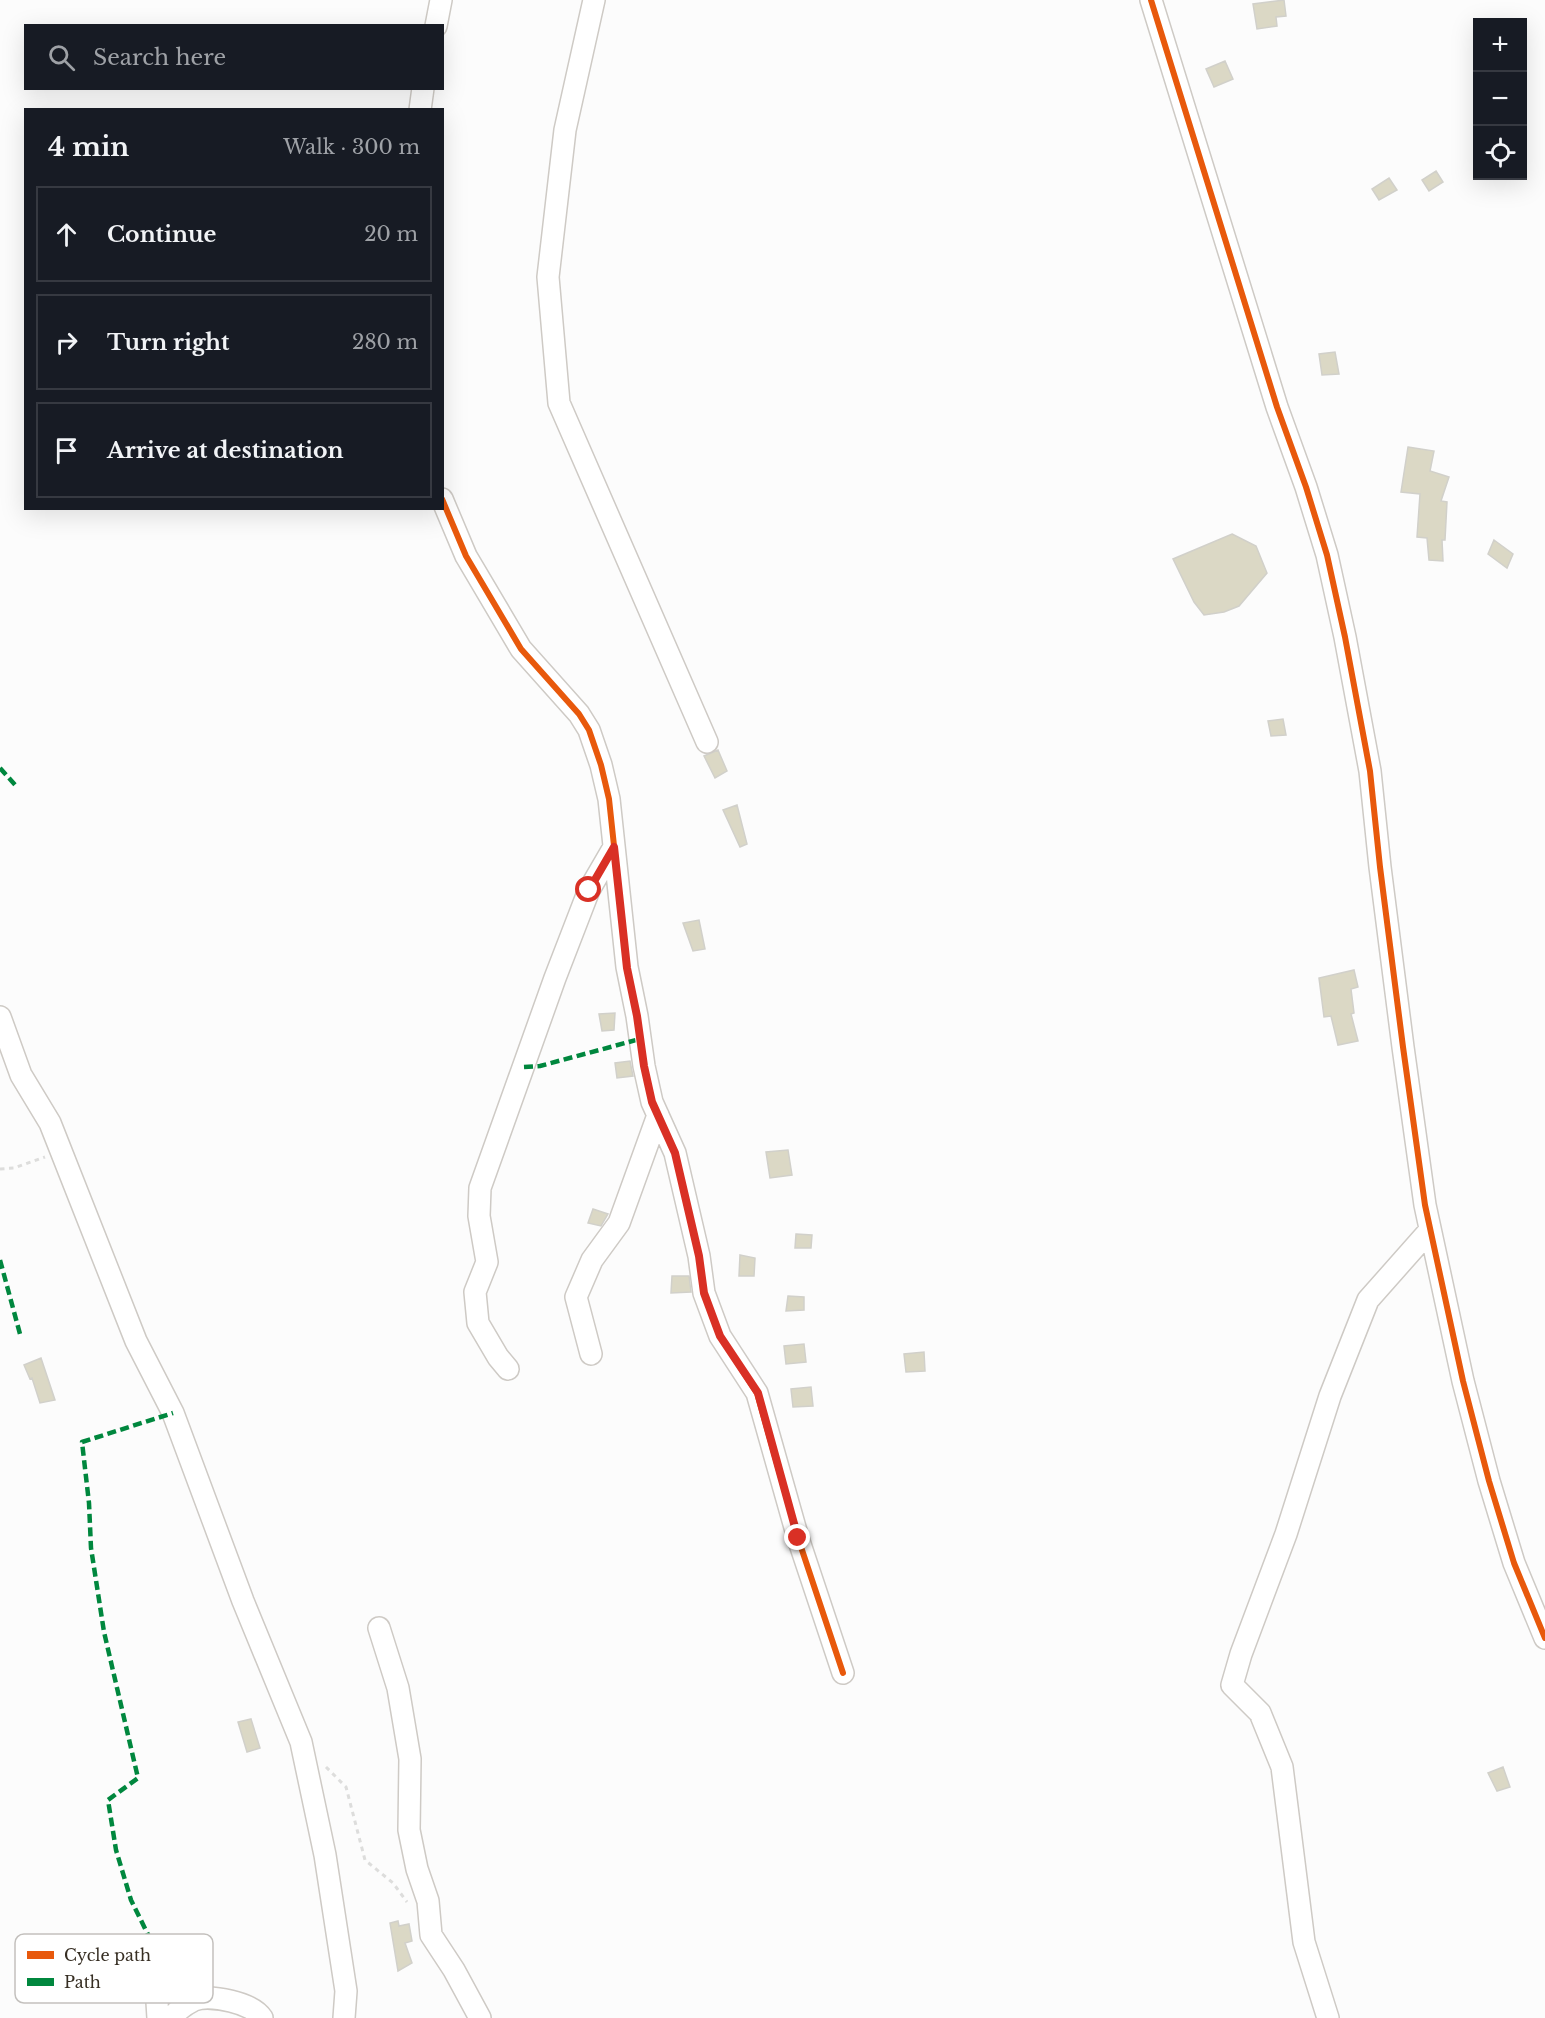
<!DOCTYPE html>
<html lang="en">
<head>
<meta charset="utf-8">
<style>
  :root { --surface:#171b24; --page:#20242c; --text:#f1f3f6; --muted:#9ea1a6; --line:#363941 }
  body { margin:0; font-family:"Libre Baskerville",serif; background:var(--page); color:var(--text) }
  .controls { position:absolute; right:18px; top:18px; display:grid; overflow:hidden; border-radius:0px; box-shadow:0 6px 24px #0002 }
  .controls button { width:54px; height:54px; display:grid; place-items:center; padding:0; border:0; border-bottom:2px solid var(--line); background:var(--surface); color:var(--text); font:30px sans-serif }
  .stop { position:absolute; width:18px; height:18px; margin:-14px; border:4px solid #d93025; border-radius:50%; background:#fff }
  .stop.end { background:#d93025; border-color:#fff; box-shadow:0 2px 6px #0008 }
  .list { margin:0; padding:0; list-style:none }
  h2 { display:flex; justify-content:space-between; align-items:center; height:78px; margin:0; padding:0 24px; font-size:26px }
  h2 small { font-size:20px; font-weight:400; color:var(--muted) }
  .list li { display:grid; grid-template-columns:39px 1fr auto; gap:18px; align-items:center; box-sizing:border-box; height:96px; margin:0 12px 12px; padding:0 12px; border:2px solid var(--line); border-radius:0px }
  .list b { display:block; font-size:22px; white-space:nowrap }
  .list em { font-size:20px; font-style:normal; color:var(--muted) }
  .icon { flex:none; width:33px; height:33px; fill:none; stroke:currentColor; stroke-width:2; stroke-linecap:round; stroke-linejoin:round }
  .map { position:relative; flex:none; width:1545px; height:2018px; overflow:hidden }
  .search { position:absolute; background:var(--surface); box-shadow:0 6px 24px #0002; left:24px; top:24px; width:420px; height:66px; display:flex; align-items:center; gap:15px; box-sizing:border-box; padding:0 21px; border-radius:0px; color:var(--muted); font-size:22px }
  .panel { position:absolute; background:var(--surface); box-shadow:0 6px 24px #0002; left:24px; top:108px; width:420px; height:402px; border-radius:0px }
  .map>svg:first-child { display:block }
  .building { fill:#dbd8c5; stroke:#d1d0ca; stroke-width:1.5 }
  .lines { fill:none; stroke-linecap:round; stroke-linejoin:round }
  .minor-casing { stroke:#cecac5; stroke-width:24 }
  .path { stroke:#dddddc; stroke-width:3; stroke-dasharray:4.5 4.5; stroke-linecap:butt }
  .minor { stroke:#fff; stroke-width:21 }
  .quiet { stroke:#00873e; stroke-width:4.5; stroke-dasharray:9 4.5; stroke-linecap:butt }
  .cycleway-casing { stroke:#fff; stroke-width:10 }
  .cycleway { stroke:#e8590c; stroke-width:6 }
  .route { stroke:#d93025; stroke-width:8 }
  .key { fill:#fff; stroke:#c3c0bd; stroke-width:1.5 }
  .key-label { font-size:16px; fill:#362e23 }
</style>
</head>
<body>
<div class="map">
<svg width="1545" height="2018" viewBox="0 0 1545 2018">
  <rect width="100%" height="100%" fill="#fcfcfc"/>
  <path class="building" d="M 1284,0 L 1286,16 L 1276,17 L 1277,26 L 1257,29 L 1253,4 Z
    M 1225,61 L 1233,79 L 1214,87 L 1206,69 Z
    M 1436,171 L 1443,182 L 1429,191 L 1422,180 Z
    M 1389,178 L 1397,190 L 1379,200 L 1372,189 Z
    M 1335,352 L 1339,374 L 1322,375 L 1319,354 Z
    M 1408,447 L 1434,451 L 1430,471 L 1449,477 L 1441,501 L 1447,502 L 1445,540 L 1442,540 L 1443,561 L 1429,560 L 1427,538 L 1417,537 L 1420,494 L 1401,492 Z
    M 1232,534 L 1256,546 L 1267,573 L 1239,606 L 1224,612 L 1204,615 L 1194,602 L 1173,559 Z
    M 1494,540 L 1513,554 L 1507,568 L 1488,554 Z
    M 1283,719 L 1286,735 L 1271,736 L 1268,721 Z
    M 718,750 L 727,771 L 715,778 L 704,756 Z
    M 737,805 L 747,844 L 740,847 L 723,810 Z
    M 699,920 L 705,949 L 693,951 L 683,923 Z
    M 1354,970 L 1358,987 L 1351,989 L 1354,1013 L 1351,1014 L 1358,1041 L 1338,1045 L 1331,1016 L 1324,1017 L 1319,978 Z
    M 615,1013 L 614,1030 L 602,1031 L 599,1014 Z
    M 630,1061 L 633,1076 L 617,1078 L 615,1063 Z
    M 788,1150 L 792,1175 L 770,1178 L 766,1152 Z
    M 593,1209 L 608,1214 L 601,1226 L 588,1223 Z
    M 796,1234 L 812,1235 L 811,1248 L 795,1248 Z
    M 740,1255 L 755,1258 L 754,1276 L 739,1276 Z
    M 672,1276 L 689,1276 L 691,1292 L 671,1293 Z
    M 788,1296 L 804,1297 L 804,1310 L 786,1311 Z
    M 804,1344 L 806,1362 L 786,1364 L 784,1346 Z
    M 924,1352 L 925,1371 L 906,1372 L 904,1354 Z
    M 41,1358 L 55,1400 L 40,1403 L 32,1378 L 30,1379 L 24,1365 Z
    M 811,1387 L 813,1406 L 793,1407 L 791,1389 Z
    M 251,1719 L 260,1748 L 247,1752 L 238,1722 Z
    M 1503,1767 L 1510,1787 L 1497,1791 L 1488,1773 Z
    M 398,1921 L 399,1926 L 409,1924 L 412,1941 L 405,1943 L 412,1963 L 398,1971 L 390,1923 Z"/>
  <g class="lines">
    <g class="minor-casing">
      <path id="minor" d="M 594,0 L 565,130 L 548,277 L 559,403 L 707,742
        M 1151,0 L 1277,407 L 1306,487 L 1327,555 L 1345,637 L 1370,771 L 1380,867 L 1403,1047 L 1425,1205 L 1463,1381 L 1489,1481 L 1514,1563 L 1545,1638
        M 436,26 L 441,0
        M 420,110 L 423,88
        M 442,499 L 466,556 L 521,649 L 579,714 L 589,730 L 601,765 L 609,799 L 627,967 L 637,1016 L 644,1066 L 652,1102 L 675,1153 L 699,1256 L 704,1293 L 720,1336 L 757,1393 L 798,1538 L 843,1673
        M 0,1017 L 21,1075 L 50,1123 L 136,1341 L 173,1413 L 243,1601 L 301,1742 L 325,1855 L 346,1991 L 344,2018
        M 591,1354 L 576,1297 L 592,1260 L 619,1223 L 658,1115
        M 508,1369 L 498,1357 L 478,1323 L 475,1292 L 487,1262 L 479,1216 L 480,1188 L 555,978 L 589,890 L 614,847
        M 379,1628 L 398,1688 L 410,1759 L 409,1830 L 417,1869 L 428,1901 L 431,1935 L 454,1970 L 480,2018
        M 158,2018 L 156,1986 L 163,1965
        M 172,2018 C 177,2010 186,2004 194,2000 C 211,1994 253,2003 262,2018
        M 1328,2018 L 1304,1942 L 1282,1767 L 1260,1713 L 1232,1685 L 1241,1654 L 1286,1534 L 1330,1396 L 1368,1300 L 1430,1230"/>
    </g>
    <path class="path" d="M 0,1169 L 14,1168 L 45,1157
      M 326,1767 L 346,1787 L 365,1860 L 393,1883 L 407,1902"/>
    <use href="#minor" class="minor"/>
    <path class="quiet" d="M 0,768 L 16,786
      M 524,1067 L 540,1066 L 640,1039
      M 0,1260 L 20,1334
      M 163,1965 L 131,1900 L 116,1850 L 108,1800 L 138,1778 L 104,1632 L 91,1548 L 89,1503 L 82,1442 L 173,1413"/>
    <g class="cycleway-casing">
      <path id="cycleway" d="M 1151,0 L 1277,407 L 1306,487 L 1327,555 L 1345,637 L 1370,771 L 1380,867 L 1403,1047 L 1425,1205 L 1463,1381 L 1489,1481 L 1514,1563 L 1545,1638
        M 442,499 L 466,556 L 521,649 L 579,714 L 589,730 L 601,765 L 609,799 L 627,967 L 637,1016 L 644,1066 L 652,1102 L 675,1153 L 699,1256 L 704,1293 L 720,1336 L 757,1393 L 798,1538 L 843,1673"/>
    </g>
    <use href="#cycleway" class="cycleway"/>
  </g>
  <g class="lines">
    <path class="route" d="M 589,890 L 614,847 L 627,968 L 637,1016 L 644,1066 L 652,1102 L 675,1153 L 699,1256 L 704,1293 L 720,1336 L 758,1393 L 798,1538"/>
  </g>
  <rect x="15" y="1934" width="198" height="69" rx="9" class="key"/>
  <rect x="27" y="1951" width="27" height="8" fill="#e8590c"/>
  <rect x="27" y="1978" width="27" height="8" fill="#00873e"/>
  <g class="key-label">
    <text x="64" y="1961">Cycle path</text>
    <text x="64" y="1988">Path</text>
  </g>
</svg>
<div class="controls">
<button>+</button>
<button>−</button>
<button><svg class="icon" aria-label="locate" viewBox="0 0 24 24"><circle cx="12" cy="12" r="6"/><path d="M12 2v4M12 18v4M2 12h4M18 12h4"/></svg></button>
</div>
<div class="stop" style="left:589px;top:890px"></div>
<div class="stop end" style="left:798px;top:1538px"></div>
<div class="search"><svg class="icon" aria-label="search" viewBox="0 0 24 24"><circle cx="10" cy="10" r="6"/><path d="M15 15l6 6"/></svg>Search here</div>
<section class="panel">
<h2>4 min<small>Walk · 300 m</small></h2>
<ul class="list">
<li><svg class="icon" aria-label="ahead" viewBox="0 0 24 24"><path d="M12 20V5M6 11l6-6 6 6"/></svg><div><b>Continue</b></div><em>20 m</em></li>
<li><svg class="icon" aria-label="right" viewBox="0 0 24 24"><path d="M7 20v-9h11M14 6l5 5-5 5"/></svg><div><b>Turn right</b></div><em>280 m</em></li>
<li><svg class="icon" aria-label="arrive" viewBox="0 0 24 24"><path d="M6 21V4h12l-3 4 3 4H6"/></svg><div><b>Arrive at destination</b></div></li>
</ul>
</section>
</div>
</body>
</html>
